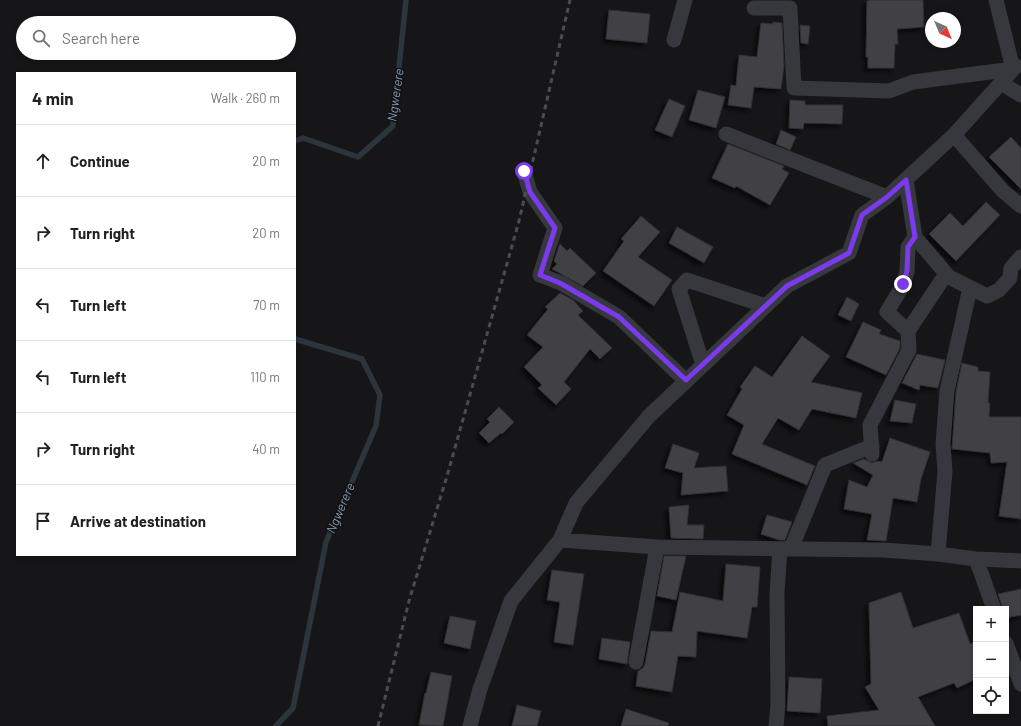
<!DOCTYPE html>
<html lang="en">
<head>
<meta charset="utf-8">
<style>
  :root { --surface:#fff; --page:#f2f2f2; --text:#202124; --muted:#757577; --line:#e0e0e0 }
  body { margin:0; font-family:Barlow,sans-serif; background:var(--page); color:var(--text) }
  .controls { position:absolute; right:12px; bottom:12px; display:grid; overflow:hidden; border-radius:0px; box-shadow:0 2px 6px #0003 }
  .controls button { width:36px; height:36px; display:grid; place-items:center; padding:0; border:0; border-bottom:1px solid var(--line); background:var(--surface); color:var(--text); font:20px sans-serif }
  .compass { position:absolute; left:925px; top:12px; width:36px; height:36px; border-radius:50%; background:var(--surface); box-shadow:0 2px 6px #0003; rotate:136deg }
  .stop { position:absolute; width:12px; height:12px; margin:-9px; border:3px solid #7c3aed; border-radius:50%; background:#fff }
  .stop.end { background:#7c3aed; border-color:#fff; box-shadow:0 1px 4px #0008 }
  .list { margin:0; padding:0; list-style:none }
  h2 { display:flex; justify-content:space-between; align-items:center; height:52px; margin:0; padding:0 16px; font-size:17px }
  h2 small { font-size:13px; font-weight:400; color:var(--muted) }
  .list li { display:grid; grid-template-columns:26px 1fr auto; gap:12px; align-items:center; box-sizing:border-box; height:72px; padding:0 16px; border-top:1px solid var(--line) }
  .list b { display:block; font-size:15px; white-space:nowrap }
  .list em { font-size:13px; font-style:normal; color:var(--muted) }
  .icon { flex:none; width:22px; height:22px; fill:none; stroke:currentColor; stroke-width:2; stroke-linecap:round; stroke-linejoin:round }
  .map { position:relative; flex:none; width:1021px; height:726px; overflow:hidden }
  .search { position:absolute; background:var(--surface); box-shadow:0 2px 6px #0003; left:16px; top:16px; width:280px; height:44px; display:flex; align-items:center; gap:10px; box-sizing:border-box; padding:0 14px; border-radius:22px; color:var(--muted); font-size:15px }
  .panel { position:absolute; background:var(--surface); box-shadow:0 2px 6px #0003; left:16px; top:72px; width:280px; height:484px; border-radius:0px }
  .map>svg:first-child { display:block }
  .lines { fill:none; stroke-linecap:round; stroke-linejoin:round }
  .stream { stroke:#2c353c; stroke-width:5.5 }
  .building { fill:#404145; stroke:#303034; filter:url(#shadow) }
  .street { stroke:#37383d; stroke-width:15 }
  .rail { stroke:#4a4c52; stroke-width:3; stroke-dasharray:5 4; stroke-linecap:butt }
  .route { stroke:#7c3aed; stroke-width:5 }
  .labels { text-anchor:middle; dominant-baseline:central; stroke-width:3; stroke-linejoin:round; paint-order:stroke }
  .water-label { font-size:13px; font-style:italic; fill:#7f9bb3; stroke:#111113 }
</style>
</head>
<body>
<div class="map">
<svg width="1021" height="726" viewBox="0 0 1021 726">
  <defs>
    <filter id="shadow"><feDropShadow dx="-3.5" dy="3.5" stdDeviation="2" flood-color="#0009"/></filter>
  </defs>
  <rect width="100%" height="100%" fill="#161618"/>
  <g class="lines">
    <path class="stream" d="M 295,141 L 303,138 L 358,157 L 393,126 L 406,0
      M 276,726 L 293,708 L 326,542 L 376,426 L 380,395 L 362,359 L 295,339"/>
  </g>
  <path class="building" d="M 869,0 L 923,0 L 924,27 L 897,29 L 898,44 L 895,44 L 894,68 L 868,68 L 868,57 L 866,57 L 867,1 L 869,1 Z
    M 609,10 L 650,14 L 647,43 L 606,39 Z
    M 773,22 L 782,23 L 784,66 L 781,89 L 754,87 L 751,108 L 728,105 L 731,85 L 736,86 L 739,55 L 757,57 L 761,23 L 773,24 Z
    M 800,25 L 810,26 L 808,44 L 801,43 Z
    M 698,90 L 725,97 L 716,128 L 689,120 Z
    M 669,99 L 685,106 L 672,137 L 655,130 Z
    M 790,100 L 805,101 L 805,105 L 843,105 L 842,124 L 804,123 L 803,129 L 789,128 Z
    M 781,130 L 796,137 L 790,150 L 776,144 Z
    M 1011,137 L 1021,148 L 1021,189 L 989,157 Z
    M 728,144 L 784,166 L 782,169 L 789,173 L 770,205 L 736,186 L 735,188 L 712,178 Z
    M 986,202 L 1000,215 L 956,261 L 929,234 L 950,213 L 963,226 Z
    M 641,216 L 660,232 L 638,257 L 672,280 L 654,306 L 603,271 L 624,241 L 621,239 Z
    M 677,227 L 713,247 L 704,263 L 669,243 Z
    M 560,244 L 567,251 L 570,248 L 596,273 L 583,286 L 552,269 L 557,264 L 554,261 L 559,246 Z
    M 560,293 L 573,300 L 583,311 L 578,315 L 612,348 L 600,359 L 590,349 L 564,382 L 571,389 L 556,405 L 538,388 L 542,385 L 524,367 L 543,347 L 527,335 L 548,309 L 545,307 Z
    M 847,297 L 859,304 L 851,321 L 838,315 Z
    M 863,322 L 881,330 L 879,334 L 900,341 L 900,348 L 886,375 L 846,357 Z
    M 802,336 L 830,356 L 811,382 L 862,393 L 856,418 L 812,409 L 799,430 L 778,418 L 762,444 L 815,466 L 807,485 L 732,454 L 744,425 L 727,415 L 742,389 L 740,387 L 755,366 L 772,377 Z
    M 917,354 L 945,360 L 938,388 L 920,385 L 919,390 L 902,383 Z
    M 962,363 L 978,367 L 978,371 L 990,372 L 988,403 L 990,403 L 989,417 L 1021,417 L 1021,519 L 999,516 L 1007,462 L 991,463 L 990,453 L 952,449 L 956,392 Z
    M 895,400 L 916,404 L 912,423 L 890,421 Z
    M 499,407 L 514,422 L 502,434 L 501,433 L 489,443 L 479,433 L 490,422 L 487,419 Z
    M 890,438 L 930,452 L 921,479 L 917,502 L 893,498 L 886,541 L 867,540 L 872,514 L 844,509 L 849,480 L 867,487 L 873,475 L 853,463 L 864,459 L 872,463 L 877,461 L 882,462 Z
    M 673,444 L 699,453 L 694,468 L 726,466 L 728,491 L 681,495 L 683,473 L 665,468 Z
    M 689,505 L 687,525 L 704,525 L 703,539 L 671,538 L 669,507 Z
    M 767,515 L 792,522 L 785,540 L 779,540 L 761,534 Z
    M 664,556 L 686,556 L 676,600 L 657,596 Z
    M 726,564 L 760,567 L 757,607 L 752,607 L 747,638 L 697,631 L 696,657 L 678,656 L 672,692 L 636,686 L 638,671 L 643,668 L 645,664 L 651,631 L 672,632 L 680,592 L 723,601 Z
    M 552,570 L 584,574 L 573,645 L 554,642 L 560,602 L 547,600 Z
    M 1021,589 L 1021,615 L 1006,618 L 1006,609 L 1003,609 L 998,594 Z
    M 901,592 L 913,628 L 959,613 L 970,644 L 976,641 L 976,679 L 957,688 L 954,683 L 918,697 L 935,726 L 828,726 L 827,716 L 879,710 L 865,687 L 871,684 L 869,603 Z
    M 450,616 L 476,621 L 470,649 L 444,643 Z
    M 602,638 L 630,642 L 627,664 L 599,659 Z
    M 431,672 L 452,676 L 443,726 L 419,725 L 425,693 L 426,693 Z
    M 789,677 L 822,679 L 820,713 L 787,711 Z
    M 517,705 L 541,711 L 537,726 L 512,726 Z
    M 626,709 L 669,723 L 668,726 L 621,726 Z"/>
  <g class="lines">
    <path class="street" d="M 754,8 L 790,8 L 794,88 L 889,91 L 913,82 L 1013,69 L 996,0
      M 674,40 L 685,0
      M 1001,83 L 1021,95
      M 726,134 L 887,197 L 954,135 L 1016,66
      M 954,135 L 1003,191 L 1021,206
      M 524,171 L 530,192 L 555,228 L 540,275 L 561,283 L 619,317 L 686,381
      M 906,180 L 915,237 L 949,277 L 987,296 L 999,290 L 1010,278 L 1011,268 L 1021,257
      M 908,331 L 946,274
      M 703,365 L 679,289 L 687,280 L 766,306
      M 872,454 L 870,425 L 909,350 L 908,331 L 887,312 L 903,285 L 907,271 L 908,247 L 915,237
      M 560,540 L 657,547 L 883,550 L 938,554 L 976,559 L 1021,561
      M 791,549 L 825,465 L 872,446
      M 938,554 L 945,471 L 943,444 L 947,391 L 970,288
      M 976,559 L 994,609
      M 1006,643 L 1021,684
      M 636,662 L 657,547
      M 470,726 L 480,689 L 511,601 L 560,540 L 576,503 L 649,416 L 787,286 L 849,253 L 862,215 L 887,197
      M 776,726 L 778,705 L 777,593 L 780,549"/>
    <path class="rail" d="M 378,726 L 409,601 L 447,476 L 519,221 L 570,0"/>
  </g>
  <g class="lines">
    <path class="route" d="M 524,171 L 530,192 L 555,228 L 540,275 L 560,283 L 619,317 L 686,380 L 787,286 L 849,253 L 862,215 L 887,197 L 906,180 L 915,237 L 908,247 L 907,271 L 903,284"/>
  </g>
  <g class="labels">
    <g class="water-label">
      <text transform="translate(395 95) rotate(-82)">Ngwerere</text>
      <text transform="translate(340 508) rotate(-67)">Ngwerere</text>
    </g>
  </g>
</svg>
<div class="controls">
<button>+</button>
<button>−</button>
<button><svg class="icon" aria-label="locate" viewBox="0 0 24 24"><circle cx="12" cy="12" r="6"/><path d="M12 2v4M12 18v4M2 12h4M18 12h4"/></svg></button>
</div>
<svg class="compass" viewBox="-18 -18 36 36"><path d="M0-13l5 13h-10z" fill="#e53935"/><path d="M0 13l5-13h-10z" fill="#757577"/></svg>
<div class="stop" style="left:524px;top:171px"></div>
<div class="stop end" style="left:903px;top:284px"></div>
<div class="search"><svg class="icon" aria-label="search" viewBox="0 0 24 24"><circle cx="10" cy="10" r="6"/><path d="M15 15l6 6"/></svg>Search here</div>
<section class="panel">
<h2>4 min<small>Walk · 260 m</small></h2>
<ul class="list">
<li><svg class="icon" aria-label="ahead" viewBox="0 0 24 24"><path d="M12 20V5M6 11l6-6 6 6"/></svg><div><b>Continue</b></div><em>20 m</em></li>
<li><svg class="icon" aria-label="right" viewBox="0 0 24 24"><path d="M7 20v-9h11M14 6l5 5-5 5"/></svg><div><b>Turn right</b></div><em>20 m</em></li>
<li><svg class="icon" aria-label="left" viewBox="0 0 24 24"><path d="M17 20v-9H6M10 6l-5 5 5 5"/></svg><div><b>Turn left</b></div><em>70 m</em></li>
<li><svg class="icon" aria-label="left" viewBox="0 0 24 24"><path d="M17 20v-9H6M10 6l-5 5 5 5"/></svg><div><b>Turn left</b></div><em>110 m</em></li>
<li><svg class="icon" aria-label="right" viewBox="0 0 24 24"><path d="M7 20v-9h11M14 6l5 5-5 5"/></svg><div><b>Turn right</b></div><em>40 m</em></li>
<li><svg class="icon" aria-label="arrive" viewBox="0 0 24 24"><path d="M6 21V4h12l-3 4 3 4H6"/></svg><div><b>Arrive at destination</b></div></li>
</ul>
</section>
</div>
</body>
</html>
